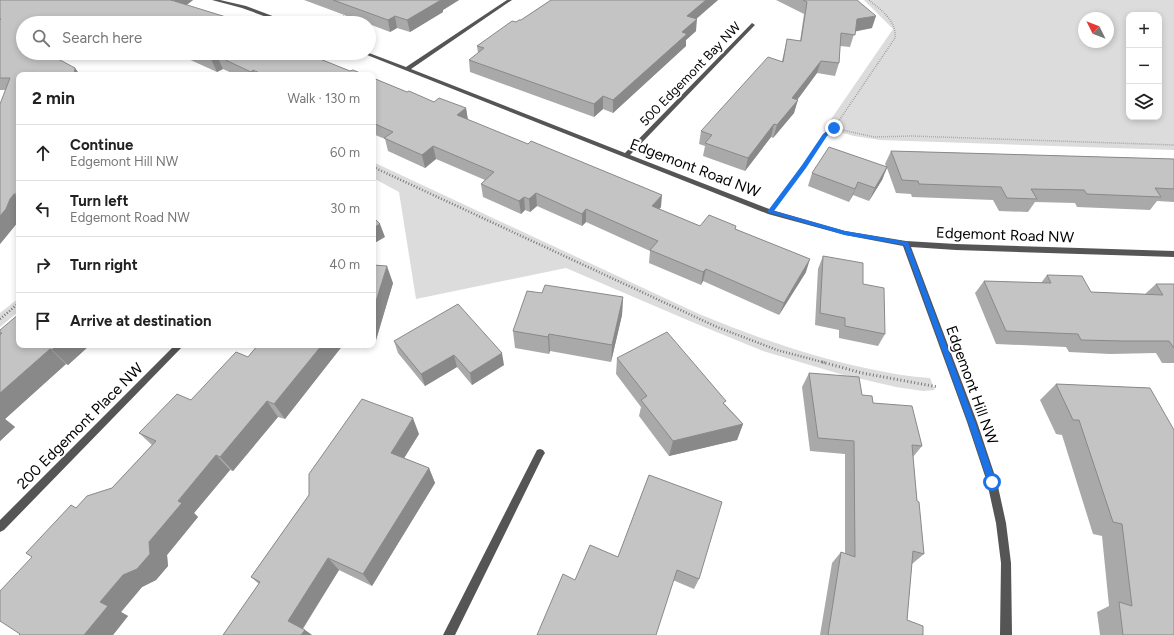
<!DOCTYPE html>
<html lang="en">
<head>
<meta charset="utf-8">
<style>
  :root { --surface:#fff; --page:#f6f6f6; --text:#222; --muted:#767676; --line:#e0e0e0 }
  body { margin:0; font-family:Figtree,sans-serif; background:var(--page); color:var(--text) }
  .controls { position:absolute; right:12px; top:12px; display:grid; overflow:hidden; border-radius:8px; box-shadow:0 2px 6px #0003 }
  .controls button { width:36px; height:36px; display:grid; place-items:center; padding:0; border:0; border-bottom:1px solid var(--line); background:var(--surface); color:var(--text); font:20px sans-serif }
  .compass { position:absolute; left:1078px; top:12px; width:36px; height:36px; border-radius:50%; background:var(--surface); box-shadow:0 2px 6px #0003; rotate:312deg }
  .stop { position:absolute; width:12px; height:12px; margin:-9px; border:3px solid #1a73e8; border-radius:50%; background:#fff }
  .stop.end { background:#1a73e8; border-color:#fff; box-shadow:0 1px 4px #0008 }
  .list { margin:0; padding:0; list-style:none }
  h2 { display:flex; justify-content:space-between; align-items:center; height:52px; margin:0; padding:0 16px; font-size:17px }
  h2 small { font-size:13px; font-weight:400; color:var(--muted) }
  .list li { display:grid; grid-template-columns:26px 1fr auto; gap:12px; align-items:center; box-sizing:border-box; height:56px; padding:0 16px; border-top:1px solid var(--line) }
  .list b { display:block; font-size:15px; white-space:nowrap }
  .list p { margin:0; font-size:13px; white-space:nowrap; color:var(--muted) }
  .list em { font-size:13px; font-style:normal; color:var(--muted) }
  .icon { flex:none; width:22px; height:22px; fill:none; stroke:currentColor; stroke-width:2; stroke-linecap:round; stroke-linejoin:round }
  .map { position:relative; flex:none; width:1174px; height:635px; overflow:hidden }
  .search { position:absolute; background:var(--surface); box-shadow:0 2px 6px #0003; left:16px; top:16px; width:360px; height:44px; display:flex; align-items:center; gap:10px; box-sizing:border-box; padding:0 14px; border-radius:22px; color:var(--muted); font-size:15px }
  .panel { position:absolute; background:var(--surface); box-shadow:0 2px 6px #0003; left:16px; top:72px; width:360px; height:276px; border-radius:8px }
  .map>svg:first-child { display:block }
  .green { fill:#dcdcdc; fill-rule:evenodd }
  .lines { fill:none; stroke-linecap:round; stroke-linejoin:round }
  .path-far2 { stroke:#777; stroke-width:1.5; stroke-dasharray:0.5 1.5; stroke-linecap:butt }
  .path-far1 { stroke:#777; stroke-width:2.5; stroke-dasharray:1 2; stroke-linecap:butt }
  .path { stroke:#777; stroke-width:3; stroke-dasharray:1 2.5; stroke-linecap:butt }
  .minor { fill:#555; fill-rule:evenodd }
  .wall { fill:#a9a9a9 }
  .shaded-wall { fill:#898989 }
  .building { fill:#c4c4c4; stroke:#898989 }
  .route { fill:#1a73e8 }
  .labels { text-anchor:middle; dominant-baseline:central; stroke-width:4; stroke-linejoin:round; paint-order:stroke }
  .far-street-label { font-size:13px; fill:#000; stroke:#fff }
  .street-label { font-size:15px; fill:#000; stroke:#fff }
</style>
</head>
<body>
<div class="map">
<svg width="1174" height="635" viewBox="0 0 1174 635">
  <rect width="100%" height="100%" fill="#fff"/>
  <path class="green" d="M 864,0 L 1174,0 L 1174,150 L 880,140 L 854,136 L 825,128 L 893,29 ZM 1129,15 L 1159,15 L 1159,117 L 1129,117 ZM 1084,18 L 1108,18 L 1108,42 L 1084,42 Z
    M 373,162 L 699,314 C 755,337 811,357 870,369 C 890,373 910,377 930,378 L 935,390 L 923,391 L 896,387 L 840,374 L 763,351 L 692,322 L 566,268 L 416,299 L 399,192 L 373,178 Z
    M 19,298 L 19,311 L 0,327 L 0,313 Z"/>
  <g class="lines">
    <path class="path-far2" d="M 331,23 L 347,14
      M 834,128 L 874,137 L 911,136 L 1174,145
      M 810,157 L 825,135 L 834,128 L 895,38 C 897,21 881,10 869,0"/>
    <path class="path-far1" d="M 373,167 L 717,327 L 777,350 L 826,363
      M 781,198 L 811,156
      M 0,319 L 19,303"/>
    <path class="path" d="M 822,362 L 862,373 L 938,387"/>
    <path class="minor" d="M 212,0 L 220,0 L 246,6 L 291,23 L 283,23 L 242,8 Z
      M 507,0 L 512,0 L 411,69 L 625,153 L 752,23 L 755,25 L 754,26 L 630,155 L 772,210 L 845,231 L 906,241 L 956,244 L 1174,251 L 1174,257 L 956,250 L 911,247 L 977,422 L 997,482 L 1006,523 L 1011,563 L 1012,635 L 1000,635 L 1001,563 L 996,523 L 987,482 L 967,422 L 903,246 L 845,235 L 768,214 L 362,53 L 369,53 L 406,67 Z
      M 175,345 L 184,345 L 4,530 L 0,532 L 0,520 Z
      M 540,449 L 543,450 L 545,453 L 543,456 L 455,635 L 443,635 L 537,450 Z"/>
  </g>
  <path class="wall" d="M 0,0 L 193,0 L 186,5 L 232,23 L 23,23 L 23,53 L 75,68 L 80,75 L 19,75 L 19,219 L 18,222 L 0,244 L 5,90 L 0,90 Z
    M 304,0 L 459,0 L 443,10 L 443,12 L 410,32 L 397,28 L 390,32 L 369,24 L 369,23 L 366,23 Z
    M 551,0 L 718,0 L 696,18 L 696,31 L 686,40 L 686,46 L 613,113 L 603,109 L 594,117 L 470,72 L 469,60 L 478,53 L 477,46 L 516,22 L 521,20 Z
    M 776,0 L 857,0 L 872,28 L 855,31 L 850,47 L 840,46 L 839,63 L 835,76 L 817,73 L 797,100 L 794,113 L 773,138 L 771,137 L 745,171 L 703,156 L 705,146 L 699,144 L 701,131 L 782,61 L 787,39 L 800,41 L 804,14 Z
    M 175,53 L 305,53 L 350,71 L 365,75 L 236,75 L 223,69 L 217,72 Z
    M 373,78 L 407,92 L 434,102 L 466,108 L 468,120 L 661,207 L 659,209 L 700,226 L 736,229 L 806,272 L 779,315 L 703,281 L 701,285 L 649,263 L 650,251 L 586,222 L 582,226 L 537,206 L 530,212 L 525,210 L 521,214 L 483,197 L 481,184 L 485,180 L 436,159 L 425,168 L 388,151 L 385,139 L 373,134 Z
    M 891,151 L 1174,159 L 1174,202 L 1157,201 L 1150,210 L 1077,207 L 1075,203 L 1035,202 L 1028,212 L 999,211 L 993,200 L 912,197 L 911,194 L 896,193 L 887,168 L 882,180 L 869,201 L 853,195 L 849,202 L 808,186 L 812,173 L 886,166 L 885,164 Z
    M 823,256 L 863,284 L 885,334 L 878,346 L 839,338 L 839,330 L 815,325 L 818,269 Z
    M 373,265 L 393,283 L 376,340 L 373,340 Z
    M 1047,275 L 1091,292 L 1145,294 L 1156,284 L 1174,284 L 1174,363 L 1162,363 L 1156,353 L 1110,354 L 1069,352 L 1066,347 L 996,344 L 975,293 L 984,281 L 1041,283 Z
    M 542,293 L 623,297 L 622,315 L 611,362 L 550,351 L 549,354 L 515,348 L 513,331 Z
    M 0,330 L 90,345 L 68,365 L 66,364 L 5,419 L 15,427 L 0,441 L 0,335 L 1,334 L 0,334 Z
    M 394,341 L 504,365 L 472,385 L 457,367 L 425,386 L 398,353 Z
    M 258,345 L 343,345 L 285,419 L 278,417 L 233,471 L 230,470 L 194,513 L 198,517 L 167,555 L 168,566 L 156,580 L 142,587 L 121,612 L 128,616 L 113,635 L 19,635 L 20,634 L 32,557 L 76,508 L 112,488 L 152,445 L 139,433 L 191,400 L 248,357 Z
    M 617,358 L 725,404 L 743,424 L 737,440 L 669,456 L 639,416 L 641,407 L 616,374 Z
    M 809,373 L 862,395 L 873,403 L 922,446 L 913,457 L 917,501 L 924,554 L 912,564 L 907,620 L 923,635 L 820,635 L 832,563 L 841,552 L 845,554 L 845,454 L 810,451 L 802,387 Z
    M 1056,384 L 1150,388 L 1174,635 L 1100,635 L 1097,612 L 1109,606 L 1102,536 L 1093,534 L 1062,435 L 1056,434 L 1040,400 Z
    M 419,434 L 404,458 L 429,468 L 435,483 L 372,586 L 339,570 L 303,629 L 312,635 L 223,635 L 259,584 L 251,577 L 309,495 Z
    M 649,475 L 699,579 L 694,589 L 618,557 Z"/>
  <path class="shaded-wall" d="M 171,0 L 193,0 L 177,13 Z
    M 439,0 L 459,0 L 443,10 L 443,12 L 410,32 L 407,20 Z
    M 706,0 L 718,0 L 686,28 L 687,16 Z
    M 395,16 L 397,28 L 390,32 L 388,20 Z
    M 876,16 L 872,28 L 853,32 L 857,19 Z
    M 226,17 L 228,23 L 222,19 Z
    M 697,19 L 696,31 L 686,40 L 686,46 L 613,113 L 613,100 L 682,32 Z
    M 217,56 L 223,69 L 217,72 L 211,59 Z
    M 821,61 L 817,73 L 795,103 L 798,100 L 794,113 L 773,138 L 777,125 L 792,98 Z
    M 75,68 L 80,75 L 74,75 Z
    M 253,70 L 255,75 L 252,75 L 251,72 Z
    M 603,96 L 603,109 L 594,117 L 594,104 Z
    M 466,108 L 468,121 L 457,115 Z
    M 774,124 L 771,137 L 745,171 L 748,158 Z
    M 433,146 L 436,159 L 425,168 L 422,155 Z
    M 887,167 L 882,180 L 869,201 L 875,188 Z
    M 858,182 L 853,195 L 849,202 L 855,189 Z
    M 19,188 L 19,196 L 17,194 Z
    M 536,193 L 537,206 L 530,212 L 529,199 Z
    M 14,194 L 19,199 L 19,219 L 18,222 L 0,244 L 0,216 L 10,199 Z
    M 662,195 L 661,207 L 650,219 L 652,206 Z
    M 524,197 L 525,210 L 521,214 L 519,201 Z
    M 586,209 L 586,222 L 582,226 L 582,214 Z
    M 380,224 L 385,237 L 373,244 L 373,228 Z
    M 810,259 L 806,272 L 779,315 L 784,303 Z
    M 387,266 L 393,283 L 376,340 L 373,334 L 373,311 Z
    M 706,269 L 703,281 L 701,285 L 703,272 Z
    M 623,297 L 622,315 L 611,362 L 612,345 Z
    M 549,334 L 550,351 L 549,354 L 548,337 Z
    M 57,345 L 90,345 L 68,365 L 52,350 Z
    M 322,345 L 343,345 L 285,419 L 274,404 Z
    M 50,349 L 66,364 L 5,419 L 15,427 L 0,441 L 0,393 Z
    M 502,353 L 504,365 L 472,385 L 470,373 Z
    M 454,355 L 457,367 L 425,386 L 421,374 Z
    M 267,401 L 278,417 L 233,471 L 220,457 Z
    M 413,418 L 419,434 L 398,468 L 391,453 Z
    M 743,424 L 737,440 L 669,456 L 673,441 Z
    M 216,455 L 230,470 L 194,513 L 198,517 L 167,555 L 168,566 L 156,580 L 142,587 L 121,612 L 128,616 L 113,635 L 84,635 L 100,602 L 149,542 L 178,501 Z
    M 429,468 L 435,483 L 372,586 L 363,574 Z
    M 328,558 L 339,570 L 301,631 L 288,621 Z
    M 305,630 L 312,635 L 301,635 Z"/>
  <path class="building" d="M 0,0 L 172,0 L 171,0 L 226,17 L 222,19 L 232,23 L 100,23 L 94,21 L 89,23 L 23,23 L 23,53 L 47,53 L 75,68 L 74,75 L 19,75 L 19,188 L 17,194 L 14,194 L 10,199 L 6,209 L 0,216 L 0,104 L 10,78 L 0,78 L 0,20 L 1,19 L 0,19 Z
    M 333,0 L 441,0 L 407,20 L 395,16 L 388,20 Z
    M 551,0 L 706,0 L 687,16 L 697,19 L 682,32 L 687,34 L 613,100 L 603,96 L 594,104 L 469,60 L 484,48 L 477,46 L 512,21 L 516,22 L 519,20 L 521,20 Z
    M 803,0 L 857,0 L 876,16 L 857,19 L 855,35 L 841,33 L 839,63 L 821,61 L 792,98 L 798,100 L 777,125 L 774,124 L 748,158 L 705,143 L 712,135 L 701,131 L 768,57 L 783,62 L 787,39 L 801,41 L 807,2 Z
    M 197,53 L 305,53 L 350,71 L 353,70 L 365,75 L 264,75 L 253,70 L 251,72 L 217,56 L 211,59 Z
    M 373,78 L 407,92 L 409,91 L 434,102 L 439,98 L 466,108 L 457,115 L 528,144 L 531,141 L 662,195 L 652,206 L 700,226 L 709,215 L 736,226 L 735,229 L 810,259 L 784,303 L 706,269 L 703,272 L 650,250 L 658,241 L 586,209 L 582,214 L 536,193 L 529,199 L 524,197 L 519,201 L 481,184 L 494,172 L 433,146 L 422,155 L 384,138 L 393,132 L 373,123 Z
    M 829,147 L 887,167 L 875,188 L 858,182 L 855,189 L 812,173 Z
    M 891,151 L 1174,159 L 1174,189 L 1155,188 L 1161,197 L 1087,194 L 1084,190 L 1031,189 L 1037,199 L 1007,198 L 1001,187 L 919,184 L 918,181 L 902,180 Z
    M 373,217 L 380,224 L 373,228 Z
    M 823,256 L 863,263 L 863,284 L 884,288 L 885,334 L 845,326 L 845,318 L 820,313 Z
    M 373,265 L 387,266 L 373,311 Z
    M 1047,275 L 1082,276 L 1091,292 L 1163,295 L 1156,284 L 1174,284 L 1174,348 L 1169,341 L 1123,341 L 1081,340 L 1078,334 L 1006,331 L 984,281 L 1051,283 Z
    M 545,285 L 623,297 L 612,345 L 549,334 L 548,337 L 513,331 L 527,291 L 542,293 Z
    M 458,304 L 502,353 L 470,373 L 454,355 L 421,374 L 394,341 Z
    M 19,314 L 19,345 L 57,345 L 52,350 L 50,349 L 0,393 L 0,335 L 2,333 L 0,333 L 0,330 Z
    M 667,332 L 726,401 L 723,403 L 743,424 L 673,441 L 641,400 L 647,396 L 617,358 Z
    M 258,345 L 322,345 L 274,404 L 267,401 L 220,457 L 216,455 L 178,501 L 182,503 L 149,542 L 150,554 L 137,569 L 123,575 L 100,602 L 108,606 L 84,635 L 19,635 L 20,634 L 0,621 L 0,591 L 32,557 L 26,553 L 71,505 L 76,508 L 87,496 L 112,488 L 156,441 L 139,433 L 177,394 L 191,400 L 236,352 L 248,357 Z
    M 809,373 L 859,377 L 862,395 L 872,396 L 873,403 L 912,406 L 922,446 L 912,445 L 917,501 L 919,502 L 924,554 L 913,551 L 907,620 L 923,626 L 923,635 L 828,635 L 841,552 L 855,557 L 854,441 L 818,438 Z
    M 1056,384 L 1150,388 L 1174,430 L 1174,635 L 1123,635 L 1119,602 L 1132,606 L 1122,524 L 1113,522 L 1079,420 L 1073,420 Z
    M 362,399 L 413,418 L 391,453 L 429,468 L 363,574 L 328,558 L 288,621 L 305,630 L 301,635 L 223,635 L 260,582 L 251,577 L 309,495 L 309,474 Z
    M 649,475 L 722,502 L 699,579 L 677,570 L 656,635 L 537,635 L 563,574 L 575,580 L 590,545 L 618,557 Z"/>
  <path class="route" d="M 832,127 L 836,128 L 827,136 L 806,168 L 774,211 L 845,231 L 908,242 L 975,422 L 996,482 L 994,484 L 992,485 L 988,482 L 968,422 L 904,245 L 845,235 L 767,212 L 802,165 L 823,134 Z"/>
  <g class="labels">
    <g class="far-street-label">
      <text transform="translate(690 74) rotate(-46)">500 Edgemont Bay NW</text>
    </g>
    <g class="street-label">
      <text transform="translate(695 168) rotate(21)">Edgemont Road NW</text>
      <text transform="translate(1005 235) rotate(2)">Edgemont Road NW</text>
      <text transform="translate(972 385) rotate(70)">Edgemont Hill NW</text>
      <text transform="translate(80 426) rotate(-45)">200 Edgemont Place NW</text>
    </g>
  </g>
</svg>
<div class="controls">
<button>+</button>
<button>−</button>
<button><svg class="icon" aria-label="layers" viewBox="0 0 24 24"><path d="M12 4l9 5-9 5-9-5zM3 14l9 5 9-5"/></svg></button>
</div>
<svg class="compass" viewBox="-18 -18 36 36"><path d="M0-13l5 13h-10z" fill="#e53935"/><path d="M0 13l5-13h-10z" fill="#767676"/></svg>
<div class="stop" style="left:992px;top:482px"></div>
<div class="stop end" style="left:834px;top:128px"></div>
<div class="search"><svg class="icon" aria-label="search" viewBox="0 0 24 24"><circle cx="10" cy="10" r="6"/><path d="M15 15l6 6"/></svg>Search here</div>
<section class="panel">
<h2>2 min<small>Walk · 130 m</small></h2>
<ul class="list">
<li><svg class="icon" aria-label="ahead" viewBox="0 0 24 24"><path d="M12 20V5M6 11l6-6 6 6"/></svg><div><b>Continue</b><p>Edgemont Hill NW</p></div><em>60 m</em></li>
<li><svg class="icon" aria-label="left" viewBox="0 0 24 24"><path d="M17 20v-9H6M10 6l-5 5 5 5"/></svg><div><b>Turn left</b><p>Edgemont Road NW</p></div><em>30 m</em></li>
<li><svg class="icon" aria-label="right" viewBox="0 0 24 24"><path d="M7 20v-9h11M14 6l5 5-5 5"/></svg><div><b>Turn right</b></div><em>40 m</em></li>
<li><svg class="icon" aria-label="arrive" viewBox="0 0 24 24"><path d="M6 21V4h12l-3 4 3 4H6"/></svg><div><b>Arrive at destination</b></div></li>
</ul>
</section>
</div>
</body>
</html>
